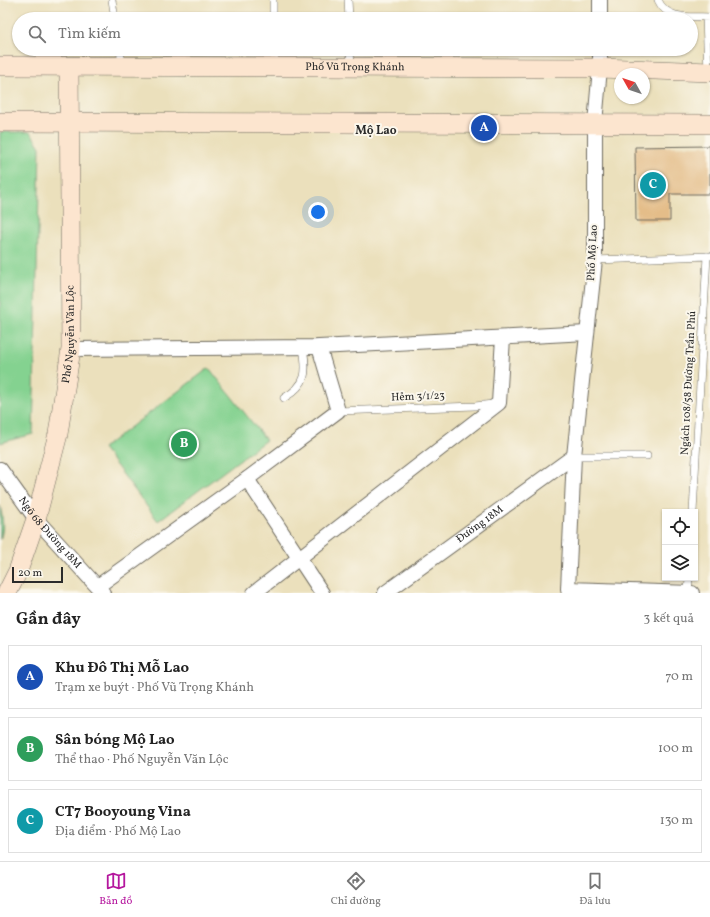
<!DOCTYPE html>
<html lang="vi">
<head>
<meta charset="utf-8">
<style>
  :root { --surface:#fff; --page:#f6f6f6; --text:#222; --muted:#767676; --line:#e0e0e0; --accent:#b5179e }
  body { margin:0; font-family:Vollkorn,serif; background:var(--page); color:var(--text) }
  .controls { position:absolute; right:12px; bottom:12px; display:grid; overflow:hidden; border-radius:0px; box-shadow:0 1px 3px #0004 }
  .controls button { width:36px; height:36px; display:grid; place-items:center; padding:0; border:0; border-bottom:1px solid var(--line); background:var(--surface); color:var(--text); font:20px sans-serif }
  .compass { position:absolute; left:614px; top:68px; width:36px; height:36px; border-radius:50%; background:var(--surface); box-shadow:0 1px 3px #0004; rotate:310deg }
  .scale { position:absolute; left:12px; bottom:10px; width:51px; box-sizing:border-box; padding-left:4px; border:2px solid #2b2b2b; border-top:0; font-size:11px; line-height:14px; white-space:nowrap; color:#2b2b2b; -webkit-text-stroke:3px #fbf7ec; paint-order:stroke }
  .you { position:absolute; left:318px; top:212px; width:14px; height:14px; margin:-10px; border:3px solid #fff; border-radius:50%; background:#1a73e8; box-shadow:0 0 0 6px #1a73e833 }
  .badge { display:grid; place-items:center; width:26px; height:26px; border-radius:50%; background:var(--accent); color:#fff; font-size:13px; font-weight:700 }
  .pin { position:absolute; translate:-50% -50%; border:2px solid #fff; box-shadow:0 1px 4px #0006 }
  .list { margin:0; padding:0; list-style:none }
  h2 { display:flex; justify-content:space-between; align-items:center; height:52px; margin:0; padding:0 16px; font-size:17px }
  h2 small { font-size:13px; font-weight:400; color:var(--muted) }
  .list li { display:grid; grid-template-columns:26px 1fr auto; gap:12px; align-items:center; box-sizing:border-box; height:64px; margin:0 8px 8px; padding:0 8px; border:1px solid var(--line); border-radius:0px }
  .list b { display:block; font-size:15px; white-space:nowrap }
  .list p { margin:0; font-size:13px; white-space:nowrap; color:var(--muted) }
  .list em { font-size:13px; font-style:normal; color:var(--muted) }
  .icon { flex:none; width:22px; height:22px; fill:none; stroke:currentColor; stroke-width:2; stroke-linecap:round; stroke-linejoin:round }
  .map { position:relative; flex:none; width:710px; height:593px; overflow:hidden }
  .search { position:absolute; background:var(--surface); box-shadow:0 1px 3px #0004; left:12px; right:12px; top:12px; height:44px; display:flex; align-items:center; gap:10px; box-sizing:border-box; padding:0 14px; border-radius:22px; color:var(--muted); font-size:15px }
  .sheet { height:268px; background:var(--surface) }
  nav { display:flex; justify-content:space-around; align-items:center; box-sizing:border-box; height:56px; border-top:1px solid var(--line); background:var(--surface); font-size:11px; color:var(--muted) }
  nav a { display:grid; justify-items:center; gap:2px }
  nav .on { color:var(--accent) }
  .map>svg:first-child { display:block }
  .green { fill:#84d290; stroke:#587e5e }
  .building { fill:#e4bd89 }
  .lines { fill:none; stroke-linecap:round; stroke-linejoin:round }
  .lane-casing { stroke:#6e6a5e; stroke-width:8 }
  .street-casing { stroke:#6e6a5e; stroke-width:16 }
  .secondary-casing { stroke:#6e6a5e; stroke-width:20 }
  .lane { stroke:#fff; stroke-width:7 }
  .street { stroke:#fff; stroke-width:14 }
  .secondary { stroke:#fce5cf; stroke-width:19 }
  .labels { text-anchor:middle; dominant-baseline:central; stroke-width:4; stroke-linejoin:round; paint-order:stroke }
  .street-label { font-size:11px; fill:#2b2b2b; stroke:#fbf7ec }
  .neighbourhood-label { font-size:12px; font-weight:bold; fill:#2b2b2b; stroke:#fbf7ec }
</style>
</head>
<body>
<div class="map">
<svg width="710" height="593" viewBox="0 0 710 593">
  <rect width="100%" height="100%" fill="#fbf7ec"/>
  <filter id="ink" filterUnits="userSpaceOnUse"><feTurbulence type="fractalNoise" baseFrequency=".025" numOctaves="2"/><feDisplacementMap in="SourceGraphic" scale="8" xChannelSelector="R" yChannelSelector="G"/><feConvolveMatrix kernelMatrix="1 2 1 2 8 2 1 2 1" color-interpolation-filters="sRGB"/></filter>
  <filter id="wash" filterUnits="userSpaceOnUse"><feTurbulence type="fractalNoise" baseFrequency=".012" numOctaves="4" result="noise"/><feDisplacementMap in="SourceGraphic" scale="16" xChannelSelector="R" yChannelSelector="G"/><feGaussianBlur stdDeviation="0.9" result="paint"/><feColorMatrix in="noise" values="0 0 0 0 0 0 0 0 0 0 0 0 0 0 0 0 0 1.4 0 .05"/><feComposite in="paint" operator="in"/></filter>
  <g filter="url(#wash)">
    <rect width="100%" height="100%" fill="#ebe0bc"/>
    <path class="green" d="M 0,132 L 30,132 L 40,147 L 33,434 L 0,443 Z
      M 209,368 L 266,440 L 158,521 L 103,448 Z
      M 0,506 C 3,518 4,528 0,540 Z"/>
    <g id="blocks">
      <path class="building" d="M 710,146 L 710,194 L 670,194 L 670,221 L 636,221 L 635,147 Z"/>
    </g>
  </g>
  <g filter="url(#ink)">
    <use href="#blocks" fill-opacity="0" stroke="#6e6a5e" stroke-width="1"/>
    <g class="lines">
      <g class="lane-casing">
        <path id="lane" d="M 112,0 L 115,19
          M 273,0 L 273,19
          M 348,0 L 349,19
          M 658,0 C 667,21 691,16 710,17
          M 706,17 L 708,71
          M 120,49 L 122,65
          M 274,49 L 275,67
          M 350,49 L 351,67
          M 595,260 L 710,256
          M 284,398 C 308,384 307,372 303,347
          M 338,411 L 475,406 L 493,404
          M 574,456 L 647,456
          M 693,512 L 707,256
          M 688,593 L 689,578"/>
      </g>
      <g class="street-casing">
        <g id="street">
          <path d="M 600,19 L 600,0"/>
          <path d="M 600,49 L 600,68 L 595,123 L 595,260 L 574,456 L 568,589 L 692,593"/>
          <path d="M 71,349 L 319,347 L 587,333"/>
          <path id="s1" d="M 0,469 L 36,519 L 103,593"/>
          <path d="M 247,479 L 322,593"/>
          <path d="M 98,586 L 247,479 L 338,411 L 319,347"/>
          <path d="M 254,593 L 499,403 L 503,338"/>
          <path id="s2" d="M 385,593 L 574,456"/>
        </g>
      </g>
      <g class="secondary-casing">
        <g id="secondary">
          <path id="s3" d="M 0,66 L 600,68 L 710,72"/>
          <path d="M 0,122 L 710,124"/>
          <path id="s4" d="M 7,593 L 18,571 L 36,519 L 58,434 L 71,349 L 69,67"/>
        </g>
      </g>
      <use href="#lane" class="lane"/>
      <use href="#street" class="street"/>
      <use href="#secondary" class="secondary"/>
    </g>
  </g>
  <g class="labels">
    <g class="street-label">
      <text stroke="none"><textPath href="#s3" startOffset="355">Phố Vũ Trọng Khánh</textPath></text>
      <text transform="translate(593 253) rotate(-87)">Phố Mộ Lao</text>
      <text stroke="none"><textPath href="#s4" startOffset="268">Phố Nguyễn Văn Lộc</textPath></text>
      <text transform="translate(689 383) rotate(-87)">Ngách 108/58 Đường Trần Phú</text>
      <text transform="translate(418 397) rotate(-2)">Hẻm 3/1/23</text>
      <text stroke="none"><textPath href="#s2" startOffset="117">Đường 18M</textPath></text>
      <text stroke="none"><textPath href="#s1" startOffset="81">Ngõ 68 Đường 18M</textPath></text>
    </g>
    <g class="neighbourhood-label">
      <text x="376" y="131">Mộ Lao</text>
    </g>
  </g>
</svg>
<div class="controls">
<button><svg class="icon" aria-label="locate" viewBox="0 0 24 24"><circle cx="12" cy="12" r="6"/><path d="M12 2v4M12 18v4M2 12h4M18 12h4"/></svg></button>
<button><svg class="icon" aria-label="layers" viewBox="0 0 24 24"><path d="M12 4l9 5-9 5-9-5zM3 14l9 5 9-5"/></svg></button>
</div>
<svg class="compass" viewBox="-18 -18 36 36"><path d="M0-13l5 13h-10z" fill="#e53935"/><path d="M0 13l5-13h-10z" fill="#767676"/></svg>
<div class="scale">20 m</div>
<div class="you"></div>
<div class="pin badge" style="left:484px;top:128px;background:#1a4fb4">A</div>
<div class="pin badge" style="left:184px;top:444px;background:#2e9e5b">B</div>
<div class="pin badge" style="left:653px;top:185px;background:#0f9aa8">C</div>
<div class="search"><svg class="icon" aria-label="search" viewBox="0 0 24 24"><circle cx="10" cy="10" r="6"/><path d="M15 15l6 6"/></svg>Tìm kiếm</div>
</div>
<section class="sheet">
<h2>Gần đây<small>3 kết quả</small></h2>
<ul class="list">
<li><span class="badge" style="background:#1a4fb4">A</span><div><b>Khu Đô Thị Mỗ Lao</b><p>Trạm xe buýt · Phố Vũ Trọng Khánh</p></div><em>70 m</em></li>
<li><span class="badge" style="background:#2e9e5b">B</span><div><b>Sân bóng Mộ Lao</b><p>Thể thao · Phố Nguyễn Văn Lộc</p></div><em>100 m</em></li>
<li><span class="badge" style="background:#0f9aa8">C</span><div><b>CT7 Booyoung Vina</b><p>Địa điểm · Phố Mộ Lao</p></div><em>130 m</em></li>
</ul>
</section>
<nav>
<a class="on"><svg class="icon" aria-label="map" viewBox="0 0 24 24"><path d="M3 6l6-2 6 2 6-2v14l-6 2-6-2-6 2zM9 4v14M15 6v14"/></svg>Bản đồ</a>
<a><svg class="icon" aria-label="directions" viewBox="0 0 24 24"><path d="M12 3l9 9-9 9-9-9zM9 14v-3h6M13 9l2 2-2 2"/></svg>Chỉ đường</a>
<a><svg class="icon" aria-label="saved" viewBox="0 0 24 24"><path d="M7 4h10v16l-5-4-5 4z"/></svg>Đã lưu</a>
</nav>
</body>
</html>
